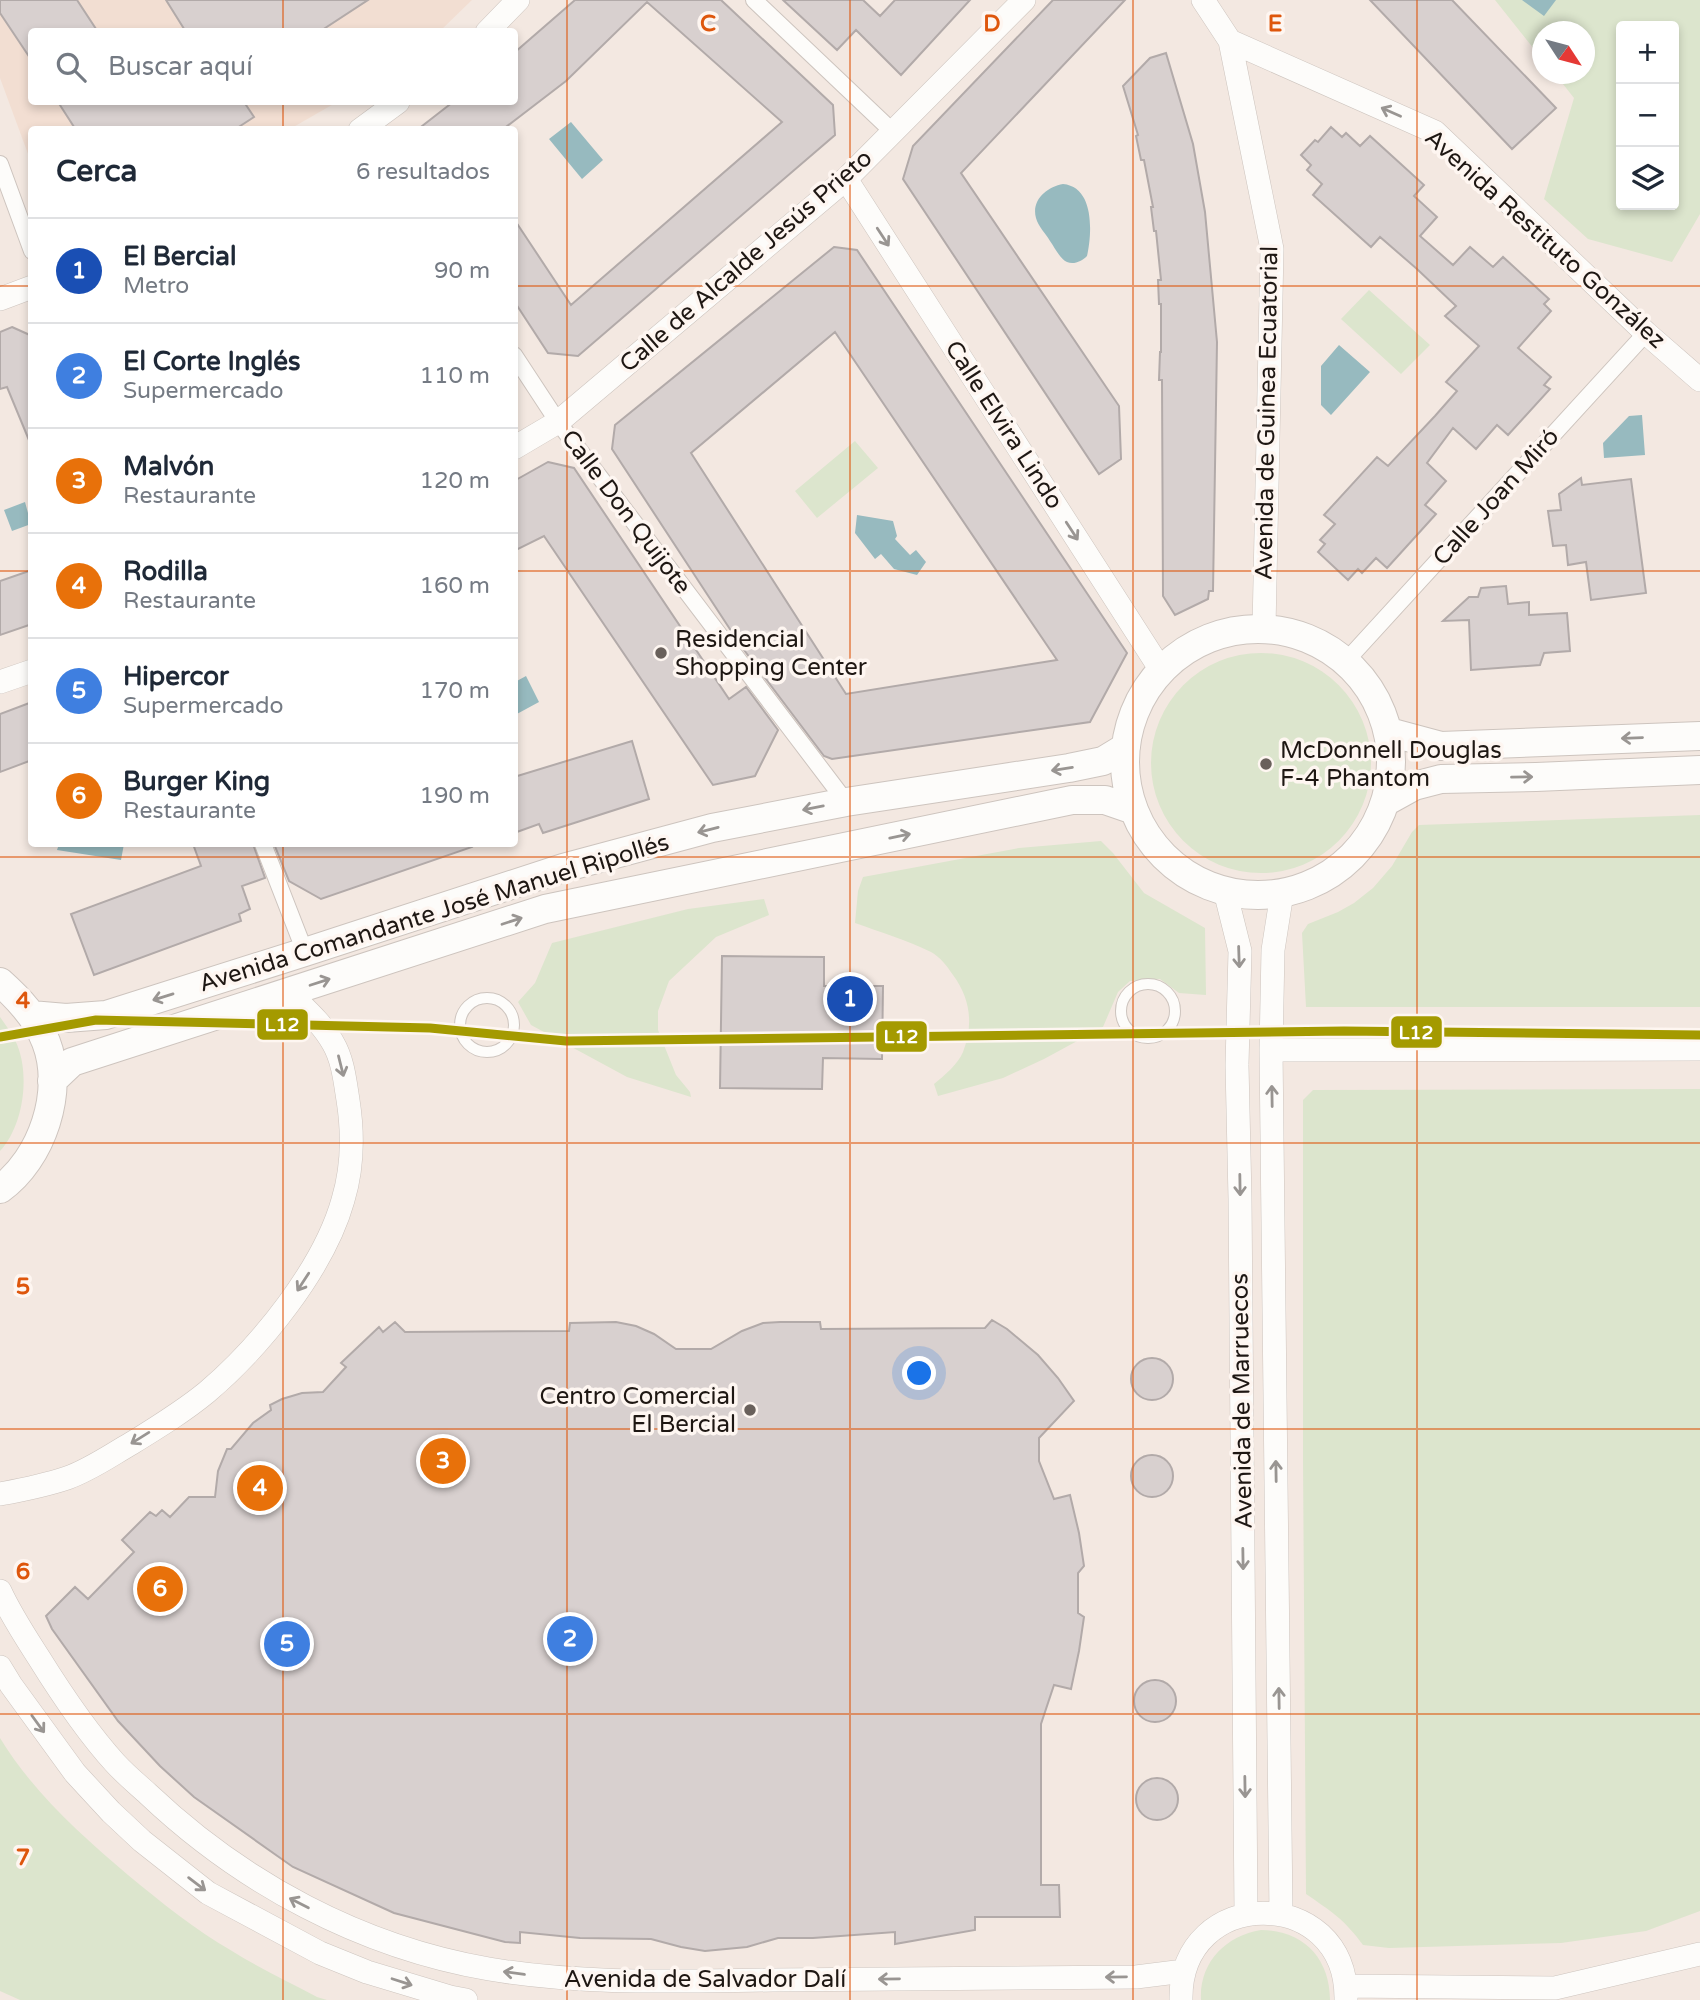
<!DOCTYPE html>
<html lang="es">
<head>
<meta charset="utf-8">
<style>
  :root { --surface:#fff; --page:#f2f2f3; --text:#1f2937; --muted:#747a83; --line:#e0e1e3; --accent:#69605b }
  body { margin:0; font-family:"Varela Round",sans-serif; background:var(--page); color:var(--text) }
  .controls { position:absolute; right:21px; top:21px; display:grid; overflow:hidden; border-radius:7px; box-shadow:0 4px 10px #0003 }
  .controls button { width:63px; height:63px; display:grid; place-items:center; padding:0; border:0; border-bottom:2px solid var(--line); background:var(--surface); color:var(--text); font:35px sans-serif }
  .compass { position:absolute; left:1532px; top:21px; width:63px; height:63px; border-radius:50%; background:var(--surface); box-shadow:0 4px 10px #0003; rotate:126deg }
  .you { position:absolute; left:920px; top:1374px; width:24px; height:24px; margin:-18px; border:5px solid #fff; border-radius:50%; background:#1a73e8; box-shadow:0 0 0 10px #1a73e833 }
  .badge { display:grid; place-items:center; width:46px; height:46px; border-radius:50%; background:var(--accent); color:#fff; font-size:23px; font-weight:700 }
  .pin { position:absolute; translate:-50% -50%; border:4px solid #fff; box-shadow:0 2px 7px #0006 }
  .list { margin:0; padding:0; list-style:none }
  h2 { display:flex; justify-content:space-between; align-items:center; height:91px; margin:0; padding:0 28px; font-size:30px }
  h2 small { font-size:23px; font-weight:400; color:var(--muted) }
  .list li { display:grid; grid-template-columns:46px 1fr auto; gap:21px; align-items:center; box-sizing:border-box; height:105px; padding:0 28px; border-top:2px solid var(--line) }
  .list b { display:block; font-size:26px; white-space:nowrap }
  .list p { margin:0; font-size:23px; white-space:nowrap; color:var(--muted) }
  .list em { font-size:23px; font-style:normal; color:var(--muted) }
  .icon { flex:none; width:38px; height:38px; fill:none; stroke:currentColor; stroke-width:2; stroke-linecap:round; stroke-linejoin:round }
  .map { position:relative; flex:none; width:1700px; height:2000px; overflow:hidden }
  .search { position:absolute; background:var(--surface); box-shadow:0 4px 10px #0003; left:28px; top:28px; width:490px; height:77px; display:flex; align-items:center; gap:18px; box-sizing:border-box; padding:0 24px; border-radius:7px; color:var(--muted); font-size:26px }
  .panel { position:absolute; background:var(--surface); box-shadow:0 4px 10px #0003; left:28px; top:126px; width:490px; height:721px; border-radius:7px }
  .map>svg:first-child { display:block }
  .built { fill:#f2ded2 }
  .green { fill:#dce5cd; fill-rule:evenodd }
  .water { fill:#97babf }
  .building { fill:#d8d0cf; stroke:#b2aaa9; stroke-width:2; fill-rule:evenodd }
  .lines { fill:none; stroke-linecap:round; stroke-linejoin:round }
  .service-casing { stroke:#cdc4be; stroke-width:12 }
  .pedestrian-casing { stroke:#cdc4be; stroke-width:18 }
  .minor-casing { stroke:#cdc4be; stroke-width:24 }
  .tertiary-casing { stroke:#cdc4be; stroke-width:30 }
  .service { stroke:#fdfcfa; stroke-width:10 }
  .pedestrian { stroke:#fdfcfa; stroke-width:16 }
  .minor { stroke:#fdfcfa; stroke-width:23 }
  .tertiary { stroke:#fdfcfa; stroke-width:28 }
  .metro-1-casing { stroke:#fef6f1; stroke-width:14 }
  .metro-1 { stroke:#a49a00; stroke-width:9 }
  .oneway { stroke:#999592 }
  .grid { fill:none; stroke:#de560c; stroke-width:2; stroke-opacity:0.55 }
  .poi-dot { fill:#69605b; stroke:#fef6f1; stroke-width:2.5 }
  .labels { text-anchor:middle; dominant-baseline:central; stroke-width:7; stroke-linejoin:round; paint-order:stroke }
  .street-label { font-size:24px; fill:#1e1713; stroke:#fef6f1 }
  .poi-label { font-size:24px; fill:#1e1713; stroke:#fef6f1; text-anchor:start }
  .grid-label { font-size:23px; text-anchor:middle; font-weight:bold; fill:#de560c; stroke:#fef6f1; stroke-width:7; stroke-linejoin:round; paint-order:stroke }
  .line-badge { stroke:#fef6f1; stroke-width:2.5 }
  .badge-label { font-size:19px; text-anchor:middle; font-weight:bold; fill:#fff }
</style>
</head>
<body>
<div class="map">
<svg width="1700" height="2000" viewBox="0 0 1700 2000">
  <rect width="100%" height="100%" fill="#f3e8e1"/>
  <path class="built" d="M 0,0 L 472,0 L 440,31 L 32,32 L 32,102 L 337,102 L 290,129 L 32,130 L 31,162 L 0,78 Z"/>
  <path class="green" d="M 1495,0 L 1700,0 L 1700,214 L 1672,262 L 1588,239 L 1544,199 L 1574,98 L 1555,74 L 1584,74 L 1584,32 L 1542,32 L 1542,59 ZM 1621,26 L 1674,26 L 1674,205 L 1621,205 Z
    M 1369,290 L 1430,345 L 1401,374 L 1341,319 Z
    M 855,441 L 878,468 L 817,518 L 795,491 Z
    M1151 763a110 110 0 1 1 220 0a110 110 0 1 1-220 0Z
    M 1700,815 L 1700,1007 L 1306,1007 L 1302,933 L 1308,924 L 1338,912 L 1354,903 L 1373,888 L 1392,866 L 1412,832 L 1419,825 Z
    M 1101,841 L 1113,853 L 1144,893 L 1205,928 L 1206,995 L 1179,993 L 1160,979 L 1130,981 L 1118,992 L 1103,1027 L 1044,1059 L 1003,1078 L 938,1096 L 934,1084 C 945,1075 958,1064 963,1052 C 974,1024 970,998 953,975 C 947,966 940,957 931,952 C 907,940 880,932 855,923 L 858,891 L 863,877 L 1019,848 Z
    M 764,899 L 769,915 L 716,937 L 669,981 L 658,1011 L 658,1030 L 676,1075 L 690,1092 L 691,1097 L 627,1077 L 531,1025 L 518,1002 L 535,983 L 552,943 L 688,909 Z
    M 0,1017 C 5,1024 11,1032 15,1040 C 31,1072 24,1125 0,1151 Z
    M 1700,1089 L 1700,1911 L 1646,1931 L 1561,1943 L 1389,1948 L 1363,1945 C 1345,1920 1331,1911 1306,1894 L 1303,1460 L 1303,1100 L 1313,1090 Z
    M 0,1738 C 32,1791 81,1835 128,1875 C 161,1902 195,1930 232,1951 C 259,1968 289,1982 317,1997 L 327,2000 L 20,2000 L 0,1991 Z
    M 1261,1930 C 1303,1930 1330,1958 1330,2000 L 1201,2000 C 1199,1963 1225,1936 1261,1930 Z"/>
  <path class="water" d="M 1522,0 L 1556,0 L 1544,16 Z
    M 571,122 L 603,160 L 582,179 L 549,139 Z
    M 1063,184 C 1095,187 1092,234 1087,256 C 1082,261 1074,265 1067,262 C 1060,259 1055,248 1050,241 C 1046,234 1038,226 1036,218 C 1031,200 1047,187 1063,184 Z
    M 1339,345 L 1370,372 L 1331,415 L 1321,405 L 1321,366 Z
    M 1642,415 L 1645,455 L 1604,458 L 1603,443 L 1629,416 Z
    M 25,502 L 31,524 L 12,531 L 4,510 Z
    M 857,515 L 893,521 L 897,536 L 895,539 L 910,555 L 916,550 L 926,562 L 917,575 L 894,569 L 881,554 L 875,559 L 855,533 Z
    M 526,676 L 539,702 L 515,715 L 515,682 Z
    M 59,844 L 124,844 L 121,860 L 57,850 Z"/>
  <path class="building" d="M 0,0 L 77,0 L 98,32 L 32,32 L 32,61 L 0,13 Z
    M 166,0 L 368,0 L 319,32 L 186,32 Z
    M 575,0 L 721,0 L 833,105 L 835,135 L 578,356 L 548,353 L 514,301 L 514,219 L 571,305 L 782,122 L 647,2 L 566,81 L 502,130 L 417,130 L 453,102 L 514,102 L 514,53 Z
    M 783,0 L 863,0 L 880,16 L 895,0 L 970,0 L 901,75 L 856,30 L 837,50 Z
    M 1053,0 L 1125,0 L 961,173 L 1119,406 L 1121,459 L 1099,474 L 903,179 L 913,146 Z
    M 1370,0 L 1452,0 L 1556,108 L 1512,149 Z
    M 1166,53 L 1193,144 L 1205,212 L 1217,342 L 1213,591 L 1209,591 L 1208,599 L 1175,615 L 1163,596 L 1162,380 L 1159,380 L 1160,352 L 1161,352 L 1161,304 L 1159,304 L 1158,280 L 1161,280 L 1156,231 L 1154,231 L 1151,207 L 1153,207 L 1144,160 L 1141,160 L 1136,136 L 1138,135 L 1123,86 L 1150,58 Z
    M 58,102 L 244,102 L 254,117 L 234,130 L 76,130 Z
    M 1331,127 L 1342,137 L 1346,133 L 1360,146 L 1370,136 L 1424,185 L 1414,196 L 1437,217 L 1420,236 L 1453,265 L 1470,247 L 1493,267 L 1503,257 L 1549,299 L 1544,304 L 1551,311 L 1518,348 L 1551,377 L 1544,385 L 1550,389 L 1508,435 L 1497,425 L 1476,449 L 1453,428 L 1427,463 L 1446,481 L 1425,505 L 1436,514 L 1387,568 L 1376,558 L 1362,573 L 1358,569 L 1348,580 L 1318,552 L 1325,544 L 1320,540 L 1335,524 L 1324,515 L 1377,457 L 1388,466 L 1435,416 L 1457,391 L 1446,382 L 1479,346 L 1445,316 L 1456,306 L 1417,269 L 1380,237 L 1371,247 L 1313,195 L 1322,184 L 1307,170 L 1311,165 L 1301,155 L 1315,140 L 1318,142 Z
    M 834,247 L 857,250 L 1127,653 L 1090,722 L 832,759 L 824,756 L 741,646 L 612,449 L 615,425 ZM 835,332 L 1057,660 L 846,694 L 691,453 Z
    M 12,327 L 32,336 L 31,445 L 7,387 L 0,389 L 0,332 Z
    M 548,462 L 574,468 L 729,699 L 746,687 L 778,730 L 755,776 L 713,785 L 544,536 L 514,551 L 514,481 Z
    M 1581,478 L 1582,485 L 1631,479 L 1646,593 L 1591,600 L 1586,562 L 1568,565 L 1566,545 L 1553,546 L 1548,511 L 1561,510 L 1559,494 Z
    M 32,570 L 32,624 L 0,635 L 0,581 Z
    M 1506,586 L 1508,604 L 1529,602 L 1529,615 L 1567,613 L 1570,651 L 1544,653 L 1540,665 L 1471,670 L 1469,620 L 1443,621 L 1469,597 L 1478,597 L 1481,588 Z
    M 32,702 L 32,760 L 0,772 L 0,714 Z
    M 632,741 L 649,799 L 543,833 L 539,824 L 514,833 L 514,777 Z
    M 193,844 L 253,844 L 265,878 L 242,886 L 250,909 L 239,914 L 241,921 L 94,975 L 71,914 L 201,866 Z
    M 274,844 L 471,844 L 472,847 L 321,899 L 289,881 Z
    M 722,956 L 824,957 L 824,986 L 883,986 L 882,1059 L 823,1058 L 822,1089 L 720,1088 Z
    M 992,1320 L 1007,1329 L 1038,1355 L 1058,1378 L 1074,1401 L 1039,1438 L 1039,1461 L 1054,1499 L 1070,1495 L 1079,1533 L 1084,1566 L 1078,1573 L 1078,1613 L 1084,1617 L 1079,1651 L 1071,1689 L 1054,1685 L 1041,1724 L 1041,1885 L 1059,1885 L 1060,1917 L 975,1917 L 975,1930 L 895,1944 L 895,1932 L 813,1938 L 778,1938 L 747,1947 L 705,1951 L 681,1947 L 651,1939 L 580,1938 L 520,1932 L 520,1943 L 505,1942 L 394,1913 L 293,1867 L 194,1797 L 160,1766 L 118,1721 L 52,1629 L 46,1616 L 75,1587 L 88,1599 L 134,1552 L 122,1540 L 150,1512 L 156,1516 L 162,1510 L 170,1517 L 189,1497 L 215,1497 L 218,1471 L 227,1449 L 231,1449 L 253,1423 L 271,1410 L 270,1405 L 282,1399 L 302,1393 L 323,1392 L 346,1367 L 341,1363 L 379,1327 L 383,1332 L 395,1322 L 405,1332 L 569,1331 L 570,1323 L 616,1322 L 636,1326 L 654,1334 L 676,1349 L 711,1349 L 742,1331 L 763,1323 L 780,1322 L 820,1322 L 821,1329 L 985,1328 Z
    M1131 1379a21 21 0 1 1 42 0a21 21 0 1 1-42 0Z
    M1131 1476a21 21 0 1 1 42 0a21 21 0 1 1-42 0Z
    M1134 1701a21 21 0 1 1 42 0a21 21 0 1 1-42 0Z
    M1136 1799a21 21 0 1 1 42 0a21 21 0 1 1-42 0Z"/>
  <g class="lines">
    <g class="service-casing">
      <path id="service" d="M1121 1011a27 27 0 1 1 54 0a27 27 0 1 1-54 0Z
        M460 1025a27 27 0 1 1 54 0a27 27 0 1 1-54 0Z"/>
    </g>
    <g class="pedestrian-casing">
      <path id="pedestrian" d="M 754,0 L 892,131
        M 0,164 L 32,251
        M 514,355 L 558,422 L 846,802
        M 1346,661 L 1646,333
        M 263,844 L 305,952"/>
    </g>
    <g class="minor-casing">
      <path id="minor" d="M 1203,0 L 1230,41 L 1272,249 L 1264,628
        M 487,32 L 518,0
        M 1230,41 L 1435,132 L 1646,333 L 1700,380
        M 360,130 L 398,102
        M 846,179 L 1161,670
        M 0,299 L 32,287
        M 514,448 L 558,422 L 846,179 L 1024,0
        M 0,682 L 32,671
        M 1225,891 L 1240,951 L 1237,1065 L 1240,1199 L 1246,1914
        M 1271,1050 L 1700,1049
        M 0,1494 C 22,1490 46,1485 67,1478 C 90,1470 111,1455 132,1443 C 158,1427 184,1411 207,1392 C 261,1346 324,1268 343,1200 C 353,1167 353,1132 348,1100 C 345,1081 343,1060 333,1043 C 322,1023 304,1008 288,992
        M 0,1591 C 11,1615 25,1636 39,1658 C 62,1695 86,1731 115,1763 C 125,1774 137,1784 148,1794 C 242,1883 361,1947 489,1969 C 582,1985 679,1981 773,1980 C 894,1979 1015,1978 1136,1977 L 1184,1971
        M 0,1667 L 11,1685 L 75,1773 L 111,1812 L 142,1841 L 208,1893 L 320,1953 L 367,1972 L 450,1997 L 466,2000
        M 1281,1914 L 1271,1050 L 1273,950 L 1282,893
        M 1346,1986 L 1555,1988 L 1700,1954
        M 1181,2000 C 1179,1885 1347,1884 1346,1999"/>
    </g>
    <g class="tertiary-casing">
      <path id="tertiary" d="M1125 762a133 133 0 1 1 266 0a133 133 0 1 1-266 0Z
        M 1389,732 L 1441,746 L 1700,736
        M 1385,802 L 1414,786 L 1441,779 L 1536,777 L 1700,770
        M 0,982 C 19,999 37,1018 46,1042 C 65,1091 42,1159 0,1189
        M 31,1015 L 66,1018 L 106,1015 L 305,952 L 563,868 L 712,828 L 846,802 L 1069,768 L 1103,761 L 1126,747
        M 52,1081 L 72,1062 L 545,909 L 1072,800 L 1105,800 L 1134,810"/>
    </g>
    <use href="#service" class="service"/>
    <use href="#pedestrian" class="pedestrian"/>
    <use href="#minor" class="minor"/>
    <use href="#tertiary" class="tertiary"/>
    <g class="metro-1-casing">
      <path id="metro-1" d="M 0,1037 L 96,1020 L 430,1028 L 566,1041 L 1344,1031 L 1700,1035"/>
    </g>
    <use href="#metro-1" class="metro-1"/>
  </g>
  <defs><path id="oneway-shaft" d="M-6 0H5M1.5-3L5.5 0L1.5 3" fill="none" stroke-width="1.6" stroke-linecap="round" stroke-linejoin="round" transform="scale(1.75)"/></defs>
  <g class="oneway">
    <use href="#oneway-shaft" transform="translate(1391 112) rotate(-156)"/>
    <use href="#oneway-shaft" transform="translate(883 237) rotate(57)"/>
    <use href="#oneway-shaft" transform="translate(1072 531) rotate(57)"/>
    <use href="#oneway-shaft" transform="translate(1632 738) rotate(178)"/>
    <use href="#oneway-shaft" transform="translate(1062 769) rotate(171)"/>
    <use href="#oneway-shaft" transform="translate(1522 777) rotate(-1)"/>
    <use href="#oneway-shaft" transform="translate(813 808) rotate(169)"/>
    <use href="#oneway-shaft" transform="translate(708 830) rotate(166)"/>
    <use href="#oneway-shaft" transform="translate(900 836) rotate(-12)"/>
    <use href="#oneway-shaft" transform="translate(512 921) rotate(-18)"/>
    <use href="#oneway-shaft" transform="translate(1239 957) rotate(88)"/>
    <use href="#oneway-shaft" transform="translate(320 982) rotate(-18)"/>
    <use href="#oneway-shaft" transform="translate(163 997) rotate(163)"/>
    <use href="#oneway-shaft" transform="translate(341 1066) rotate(76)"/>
    <use href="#oneway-shaft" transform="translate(1272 1096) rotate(-91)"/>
    <use href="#oneway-shaft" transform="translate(1240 1185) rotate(89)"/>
    <use href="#oneway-shaft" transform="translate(303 1282) rotate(123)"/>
    <use href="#oneway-shaft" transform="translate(140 1438) rotate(148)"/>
    <use href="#oneway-shaft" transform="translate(1276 1471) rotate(-91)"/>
    <use href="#oneway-shaft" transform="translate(1243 1559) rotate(89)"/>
    <use href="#oneway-shaft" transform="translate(1279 1698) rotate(-91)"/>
    <use href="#oneway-shaft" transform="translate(38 1724) rotate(54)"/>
    <use href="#oneway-shaft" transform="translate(1245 1787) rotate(89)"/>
    <use href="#oneway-shaft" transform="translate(197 1884) rotate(37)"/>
    <use href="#oneway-shaft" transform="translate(299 1903) rotate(-153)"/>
    <use href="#oneway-shaft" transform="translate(514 1973) rotate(-172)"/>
    <use href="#oneway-shaft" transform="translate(1116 1977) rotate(179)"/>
    <use href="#oneway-shaft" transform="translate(889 1979) rotate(179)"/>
    <use href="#oneway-shaft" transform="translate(402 1982) rotate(18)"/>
  </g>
  <path class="grid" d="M 283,0 L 283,32M 567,0 L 567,2000M 850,0 L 850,2000M 1133,0 L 1133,2000M 1417,0 L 1417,2000M 283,102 L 283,130M 0,286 L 32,286M 514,286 L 1700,286M 0,571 L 32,571M 514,571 L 1700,571M 283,844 L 283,2000M 0,857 L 1700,857M 0,1143 L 1700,1143M 0,1429 L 1700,1429M 0,1714 L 1700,1714"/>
  <g class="poi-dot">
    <circle cx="661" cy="653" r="7"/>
    <circle cx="1266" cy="764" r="7"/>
    <circle cx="750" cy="1410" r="7"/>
  </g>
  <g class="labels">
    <g class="street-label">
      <text transform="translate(1545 239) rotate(42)">Avenida Restituto González</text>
      <text transform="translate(746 261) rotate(-41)">Calle de Alcalde Jesús Prieto</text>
      <text transform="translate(1267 413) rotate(-89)">Avenida de Guinea Ecuatorial</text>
      <text transform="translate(1004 425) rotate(57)">Calle Elvira Lindo</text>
      <text transform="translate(1496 497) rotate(-48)">Calle Joan Miró</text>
      <text transform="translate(626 512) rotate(53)">Calle Don Quijote</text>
      <text transform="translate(434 913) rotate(-17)">Avenida Comandante José Manuel Ripollés</text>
      <text transform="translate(1242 1401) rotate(-91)">Avenida de Marruecos</text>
      <text x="705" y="1979">Avenida de Salvador Dalí</text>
    </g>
    <g class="poi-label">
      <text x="675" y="639">Residencial<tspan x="675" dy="28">Shopping Center</tspan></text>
      <text x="1280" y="750">McDonnell Douglas<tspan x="1280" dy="28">F-4 Phantom</tspan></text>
      <text x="736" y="1396" text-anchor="end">Centro Comercial<tspan x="736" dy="28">El Bercial</tspan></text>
    </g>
  </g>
  <g class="grid-label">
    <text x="708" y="31">C</text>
    <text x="992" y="31">D</text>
    <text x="1275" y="31">E</text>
    <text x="23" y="1008">4</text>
    <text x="23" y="1294">5</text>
    <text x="23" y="1579">6</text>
    <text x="23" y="1865">7</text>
  </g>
  <g class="line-badge">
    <rect x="256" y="1008" width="53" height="33" rx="7" fill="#a49a00"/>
    <rect x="1390" y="1015" width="53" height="34" rx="7" fill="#a49a00"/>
    <rect x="875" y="1020" width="53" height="33" rx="7" fill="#a49a00"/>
  </g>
  <g class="badge-label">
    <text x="282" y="1031">L12</text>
    <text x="1416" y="1039">L12</text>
    <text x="901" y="1043">L12</text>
  </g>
</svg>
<div class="controls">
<button>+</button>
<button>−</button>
<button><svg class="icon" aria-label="layers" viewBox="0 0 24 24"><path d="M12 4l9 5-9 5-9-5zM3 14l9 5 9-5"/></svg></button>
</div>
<svg class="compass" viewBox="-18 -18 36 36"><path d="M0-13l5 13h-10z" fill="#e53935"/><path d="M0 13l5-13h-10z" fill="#747a83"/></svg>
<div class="you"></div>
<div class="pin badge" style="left:850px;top:999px;background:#1a4fb4">1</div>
<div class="pin badge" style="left:570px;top:1639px;background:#3f7fe0">2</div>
<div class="pin badge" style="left:443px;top:1461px;background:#e8710a">3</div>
<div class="pin badge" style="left:260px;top:1488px;background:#e8710a">4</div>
<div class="pin badge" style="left:287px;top:1644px;background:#3f7fe0">5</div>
<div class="pin badge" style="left:160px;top:1589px;background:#e8710a">6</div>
<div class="search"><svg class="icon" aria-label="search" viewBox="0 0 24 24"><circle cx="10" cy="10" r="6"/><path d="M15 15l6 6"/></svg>Buscar aquí</div>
<section class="panel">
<h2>Cerca<small>6 resultados</small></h2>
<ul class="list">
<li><span class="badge" style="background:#1a4fb4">1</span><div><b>El Bercial</b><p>Metro</p></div><em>90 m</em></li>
<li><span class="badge" style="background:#3f7fe0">2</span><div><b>El Corte Inglés</b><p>Supermercado</p></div><em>110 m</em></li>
<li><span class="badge" style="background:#e8710a">3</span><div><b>Malvón</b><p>Restaurante</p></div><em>120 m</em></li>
<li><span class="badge" style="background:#e8710a">4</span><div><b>Rodilla</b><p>Restaurante</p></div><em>160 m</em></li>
<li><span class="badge" style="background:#3f7fe0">5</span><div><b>Hipercor</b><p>Supermercado</p></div><em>170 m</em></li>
<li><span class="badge" style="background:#e8710a">6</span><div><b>Burger King</b><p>Restaurante</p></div><em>190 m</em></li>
</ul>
</section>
</div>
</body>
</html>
